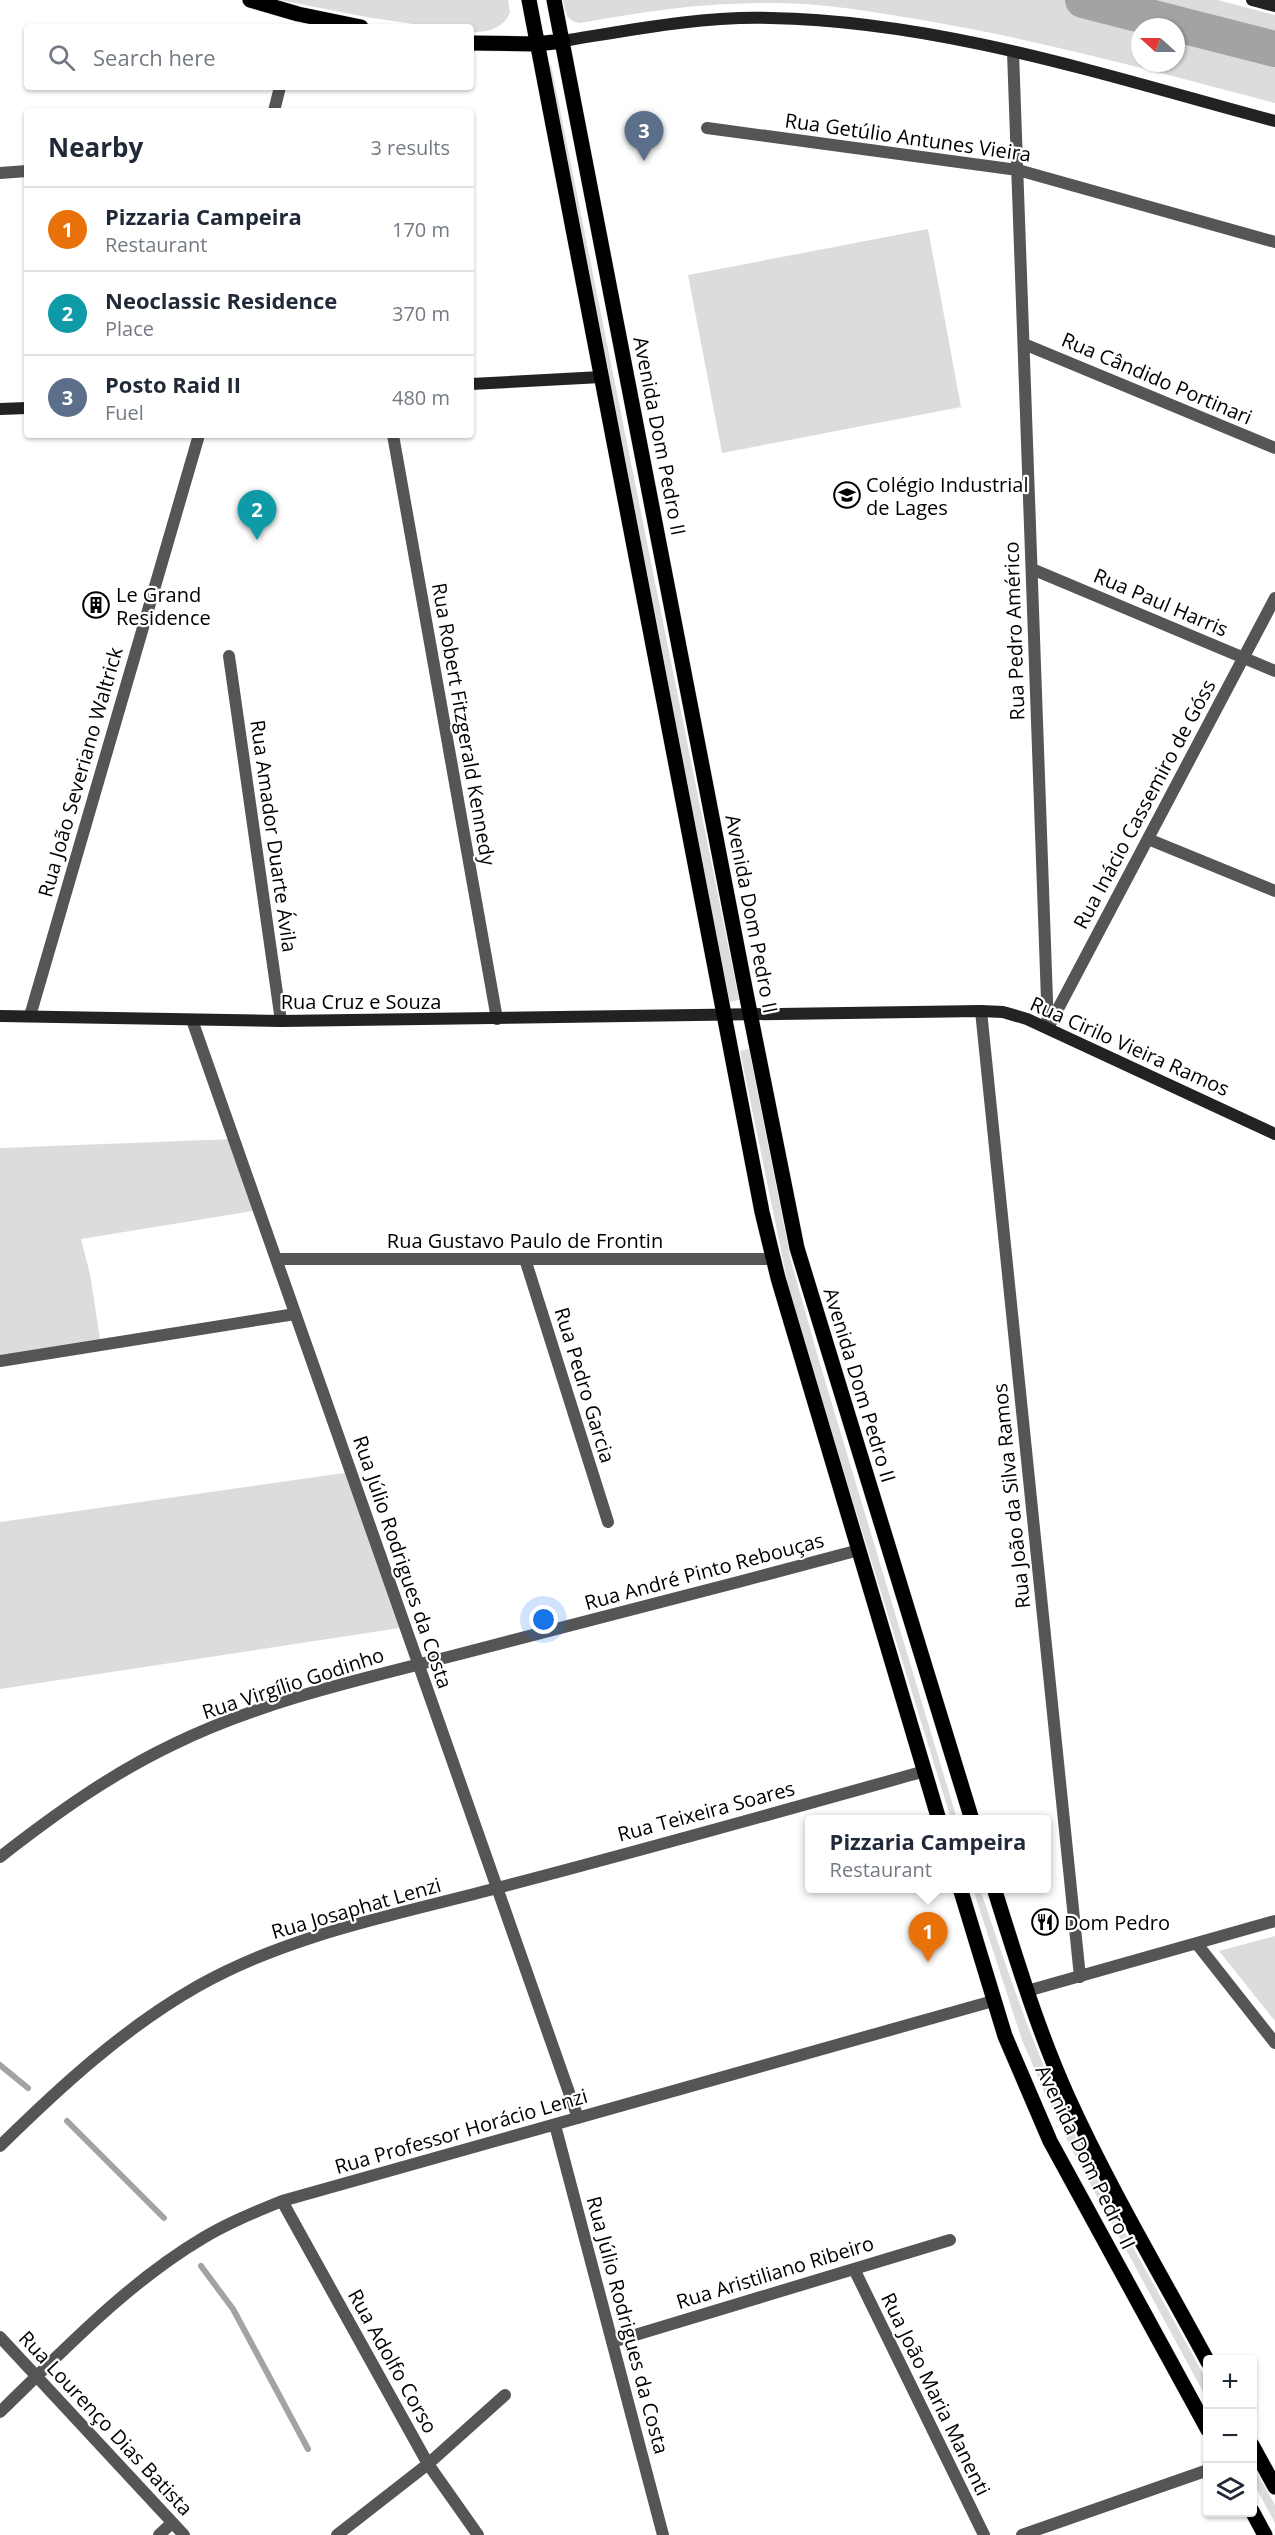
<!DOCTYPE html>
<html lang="en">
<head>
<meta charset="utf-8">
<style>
  :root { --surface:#fff; --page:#f6f6f7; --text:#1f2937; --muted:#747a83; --line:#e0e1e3; --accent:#000 }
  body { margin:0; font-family:"Open Sans",sans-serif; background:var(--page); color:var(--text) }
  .controls { position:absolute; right:18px; bottom:18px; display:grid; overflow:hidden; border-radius:6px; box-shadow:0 2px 4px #0004 }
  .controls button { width:54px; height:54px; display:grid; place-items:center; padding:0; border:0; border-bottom:2px solid var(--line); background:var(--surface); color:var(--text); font:30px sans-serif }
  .compass { position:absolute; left:1131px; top:18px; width:54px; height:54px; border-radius:50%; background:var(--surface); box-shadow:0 2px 4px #0004; rotate:291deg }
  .you { position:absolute; left:544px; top:1620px; width:21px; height:21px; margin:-15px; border:4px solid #fff; border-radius:50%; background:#1a73e8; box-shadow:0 0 0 9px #1a73e833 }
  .badge { display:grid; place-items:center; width:39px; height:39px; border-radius:50%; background:var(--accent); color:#fff; font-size:20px; font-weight:700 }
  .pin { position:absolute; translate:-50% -50px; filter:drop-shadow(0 2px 3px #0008) }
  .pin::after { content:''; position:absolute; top:32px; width:21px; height:18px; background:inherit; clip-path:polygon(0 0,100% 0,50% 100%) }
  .popup { position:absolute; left:805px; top:1815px; width:246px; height:78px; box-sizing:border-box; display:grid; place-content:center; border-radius:6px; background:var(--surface); filter:drop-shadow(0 2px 4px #0005); font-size:20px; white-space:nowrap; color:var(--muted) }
  .popup b { font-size:22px; color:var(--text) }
  .popup::after { content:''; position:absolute; left:50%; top:100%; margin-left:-12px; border:12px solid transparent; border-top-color:var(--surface) }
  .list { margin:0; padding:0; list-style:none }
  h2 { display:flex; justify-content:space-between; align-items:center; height:78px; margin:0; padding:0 24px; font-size:26px }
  h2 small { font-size:20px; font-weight:400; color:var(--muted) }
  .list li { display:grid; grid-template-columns:39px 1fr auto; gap:18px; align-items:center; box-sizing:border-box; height:84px; padding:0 24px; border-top:2px solid var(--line) }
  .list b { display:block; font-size:22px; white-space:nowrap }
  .list p { margin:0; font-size:20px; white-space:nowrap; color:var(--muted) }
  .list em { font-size:20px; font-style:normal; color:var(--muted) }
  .icon { flex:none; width:33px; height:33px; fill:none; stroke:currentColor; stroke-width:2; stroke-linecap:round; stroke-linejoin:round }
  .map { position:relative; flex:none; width:1275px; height:2535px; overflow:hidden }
  .search { position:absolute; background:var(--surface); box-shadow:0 2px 4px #0004; left:24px; top:24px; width:450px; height:66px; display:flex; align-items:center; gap:15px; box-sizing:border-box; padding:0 21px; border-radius:6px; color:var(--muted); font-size:22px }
  .panel { position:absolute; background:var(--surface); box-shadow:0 2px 4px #0004; left:24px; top:108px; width:450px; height:330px; border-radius:6px }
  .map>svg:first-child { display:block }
  .green { fill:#dcdcdc; fill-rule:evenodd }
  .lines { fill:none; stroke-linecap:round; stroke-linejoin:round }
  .stream { stroke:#a3a3a3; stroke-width:6 }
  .river { stroke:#a3a3a3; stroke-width:36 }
  .primary-casing { stroke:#dbdbdb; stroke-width:16 }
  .street { stroke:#555; stroke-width:12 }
  .secondary { stroke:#222; stroke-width:12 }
  .primary { stroke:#000; stroke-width:15 }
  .labels { text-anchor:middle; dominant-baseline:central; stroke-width:4.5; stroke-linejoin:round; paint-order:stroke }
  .street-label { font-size:20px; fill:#000; stroke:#fff }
  .poi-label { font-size:20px; fill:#000; stroke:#fff; text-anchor:start }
</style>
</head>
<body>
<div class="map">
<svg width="1275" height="2535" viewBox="0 0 1275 2535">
  <rect width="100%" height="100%" fill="#fff"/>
  <path class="green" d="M 279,0 L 508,0 L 510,12 C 505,28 486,33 471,32 L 471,27 L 435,27 L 366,17 Z
    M 563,0 L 1218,0 L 1275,15 L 1275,103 C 1158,72 1041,40 922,20 C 873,12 824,3 774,3 C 709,2 644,11 580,23 C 565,20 566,13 563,0 ZM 1140,27 L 1176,27 L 1176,63 L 1140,63 Z
    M 551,65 L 739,1000 L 729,1002 L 544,66 Z
    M 928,229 L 961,407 L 722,453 L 688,275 Z
    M 749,1049 L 791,1261 L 820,1364 L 957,1819 L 951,1819 L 792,1304 L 740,1051 Z
    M 234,1139 L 259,1210 L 81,1239 L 90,1274 L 101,1345 L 0,1361 L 0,1148 Z
    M 351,1472 L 406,1627 L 0,1689 L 0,1522 Z
    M 973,1889 L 980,1889 C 1003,1957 1025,2024 1054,2090 C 1098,2190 1155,2285 1207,2381 L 1207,2399 L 1073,2152 L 1047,2098 L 1022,2040 Z
    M 1275,1936 L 1275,2021 L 1219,1951 Z
    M 1252,2464 L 1275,2505 L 1275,2523 L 1253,2482 Z"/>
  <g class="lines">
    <path class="stream" d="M 0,2065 L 28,2088
      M 67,2121 L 164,2218
      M 201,2266 L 233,2309 L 308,2449"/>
    <path class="river" d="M 1083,0 L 1275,49"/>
    <g class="primary-casing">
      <path id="primary" d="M 250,0 L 298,14 L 361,27
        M 529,0 L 762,1212 L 778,1278 L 939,1820
        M 554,0 L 746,993 L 797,1248 L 972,1820
        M 471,43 L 536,44 L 563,41
        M 960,1888 L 1005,2036 L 1050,2141 L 1208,2430
        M 994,1888 C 1016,1958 1037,2028 1067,2095 C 1108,2186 1160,2273 1208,2362
        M 1252,2445 L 1275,2487
        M 1252,2511 L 1265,2535"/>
    </g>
    <path class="street" d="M 1013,52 L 1048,1028
      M 274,111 L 280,87
      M 707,128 L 1018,170 L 1275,242
      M 0,173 L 27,171
      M 1024,344 L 1275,448
      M 393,435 L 497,1019
      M 1032,569 L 1275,671
      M 229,656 L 281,1021
      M 1148,839 L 1275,891
      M 981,1011 L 1080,1977
      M 30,1016 L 199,435
      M 192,1020 L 578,2118
      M 1049,1026 L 1275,598
      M 276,1259 L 773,1259
      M 525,1259 L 608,1522
      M 0,1361 L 295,1314
      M 0,1857 C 55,1814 111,1774 174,1744 C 262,1701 362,1679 456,1655 C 591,1620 725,1586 859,1550
      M 1197,1944 L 1275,2043
      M 1027,1991 L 1275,1921
      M 555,2125 L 663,2535
      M 0,2146 C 60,2087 124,2028 198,1986 C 290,1934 396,1915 497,1888 C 640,1851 782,1811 925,1771
      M 282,2201 L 428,2464 L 478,2535
      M 854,2269 L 984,2535
      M 0,2337 L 184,2535
      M 612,2342 L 950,2240
      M 0,2412 C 63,2351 127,2283 203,2238 C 228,2223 255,2212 282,2201 L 993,2001
      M 159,2535 L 172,2523
      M 337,2535 L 428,2464 L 505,2395
      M 1022,2535 L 1208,2470"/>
    <path class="secondary" d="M 1252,0 L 1275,6
      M 563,41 C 631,30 700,16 770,18 C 942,21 1110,77 1275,121
      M 471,384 L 601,377
      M 0,409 L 27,408
      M 0,1016 L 281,1021 L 981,1011 L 1003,1012 L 1027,1019 L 1275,1134"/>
    <use href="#primary" class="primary"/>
  </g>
  <defs>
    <g id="school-ring" transform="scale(1.35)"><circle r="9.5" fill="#fff" stroke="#000" stroke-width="1.5"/><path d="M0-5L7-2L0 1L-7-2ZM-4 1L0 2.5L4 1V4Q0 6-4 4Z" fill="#000"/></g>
    <g id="building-ring" transform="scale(1.35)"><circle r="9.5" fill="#fff" stroke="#000" stroke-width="1.5"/><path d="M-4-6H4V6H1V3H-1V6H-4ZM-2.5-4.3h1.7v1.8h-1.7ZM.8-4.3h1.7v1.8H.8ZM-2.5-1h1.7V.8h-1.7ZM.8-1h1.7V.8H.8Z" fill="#000"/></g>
    <g id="restaurant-ring" transform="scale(1.35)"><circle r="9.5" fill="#fff" stroke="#000" stroke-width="1.5"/><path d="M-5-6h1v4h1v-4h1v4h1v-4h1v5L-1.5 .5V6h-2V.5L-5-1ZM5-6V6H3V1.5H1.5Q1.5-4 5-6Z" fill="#000"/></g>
  </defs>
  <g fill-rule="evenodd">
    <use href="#school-ring" x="847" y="495"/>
    <use href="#building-ring" x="96" y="605"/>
    <use href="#restaurant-ring" x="1045" y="1922"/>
  </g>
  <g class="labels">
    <g class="street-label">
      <text transform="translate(908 137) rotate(8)">Rua Getúlio Antunes Vieira</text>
      <text transform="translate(1157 378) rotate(23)">Rua Cândido Portinari</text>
      <text transform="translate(660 436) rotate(79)">Avenida Dom Pedro II</text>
      <text transform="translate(1161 602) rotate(23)">Rua Paul Harris</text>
      <text transform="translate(1014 631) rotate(-92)">Rua Pedro Américo</text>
      <text transform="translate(464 724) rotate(80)">Rua Robert Fitzgerald Kennedy</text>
      <text transform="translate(80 772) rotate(-74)">Rua João Severiano Waltrick</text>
      <text transform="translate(1144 804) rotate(-62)">Rua Inácio Cassemiro de Góss</text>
      <text transform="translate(274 836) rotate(82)">Rua Amador Duarte Ávila</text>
      <text transform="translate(752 914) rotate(79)">Avenida Dom Pedro II</text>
      <text x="361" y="1001">Rua Cruz e Souza</text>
      <text transform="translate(1130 1046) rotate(24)">Rua Cirilo Vieira Ramos</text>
      <text x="525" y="1240">Rua Gustavo Paulo de Frontin</text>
      <text transform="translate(585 1385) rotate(73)">Rua Pedro Garcia</text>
      <text transform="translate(860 1385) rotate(73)">Avenida Dom Pedro II</text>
      <text transform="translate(1011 1496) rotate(-96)">Rua João da Silva Ramos</text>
      <text transform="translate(403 1562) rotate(71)">Rua Júlio Rodrigues da Costa</text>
      <text transform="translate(704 1571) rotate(-15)">Rua André Pinto Rebouças</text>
      <text transform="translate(293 1683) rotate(-18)">Rua Virgílio Godinho</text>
      <text transform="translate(706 1811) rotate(-15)">Rua Teixeira Soares</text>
      <text transform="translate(356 1908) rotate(-16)">Rua Josaphat Lenzi</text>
      <text transform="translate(461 2131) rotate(-16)">Rua Professor Horácio Lenzi</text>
      <text transform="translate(1086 2157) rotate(64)">Avenida Dom Pedro II</text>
      <text transform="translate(775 2272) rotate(-17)">Rua Aristiliano Ribeiro</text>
      <text transform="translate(628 2325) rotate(75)">Rua Júlio Rodrigues da Costa</text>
      <text transform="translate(393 2361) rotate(61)">Rua Adolfo Corso</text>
      <text transform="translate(936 2394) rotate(64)">Rua João Maria Manenti</text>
      <text transform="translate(106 2423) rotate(47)">Rua Lourenço Dias Batista</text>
    </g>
    <g class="poi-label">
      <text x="866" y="484">Colégio Industrial<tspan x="866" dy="23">de Lages</tspan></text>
      <text x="116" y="594">Le Grand<tspan x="116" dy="23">Residence</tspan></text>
      <text x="1064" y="1922">Dom Pedro</text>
    </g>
  </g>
</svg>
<div class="controls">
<button>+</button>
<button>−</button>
<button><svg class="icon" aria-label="layers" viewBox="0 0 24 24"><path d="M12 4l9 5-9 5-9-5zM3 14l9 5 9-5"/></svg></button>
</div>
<svg class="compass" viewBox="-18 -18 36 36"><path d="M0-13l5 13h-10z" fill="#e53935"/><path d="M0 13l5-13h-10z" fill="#747a83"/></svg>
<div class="you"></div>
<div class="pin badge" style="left:928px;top:1962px;background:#e8710a">1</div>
<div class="popup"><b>Pizzaria Campeira</b>Restaurant</div>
<div class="pin badge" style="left:257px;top:540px;background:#0f9aa8">2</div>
<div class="pin badge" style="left:644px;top:161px;background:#5c6f8a">3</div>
<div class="search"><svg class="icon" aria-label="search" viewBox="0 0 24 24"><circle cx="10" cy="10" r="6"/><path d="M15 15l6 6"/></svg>Search here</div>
<section class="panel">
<h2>Nearby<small>3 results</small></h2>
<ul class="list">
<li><span class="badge" style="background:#e8710a">1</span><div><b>Pizzaria Campeira</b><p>Restaurant</p></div><em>170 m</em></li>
<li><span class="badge" style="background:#0f9aa8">2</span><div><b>Neoclassic Residence</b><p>Place</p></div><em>370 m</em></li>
<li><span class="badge" style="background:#5c6f8a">3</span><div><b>Posto Raid II</b><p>Fuel</p></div><em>480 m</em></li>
</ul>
</section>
</div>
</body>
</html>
